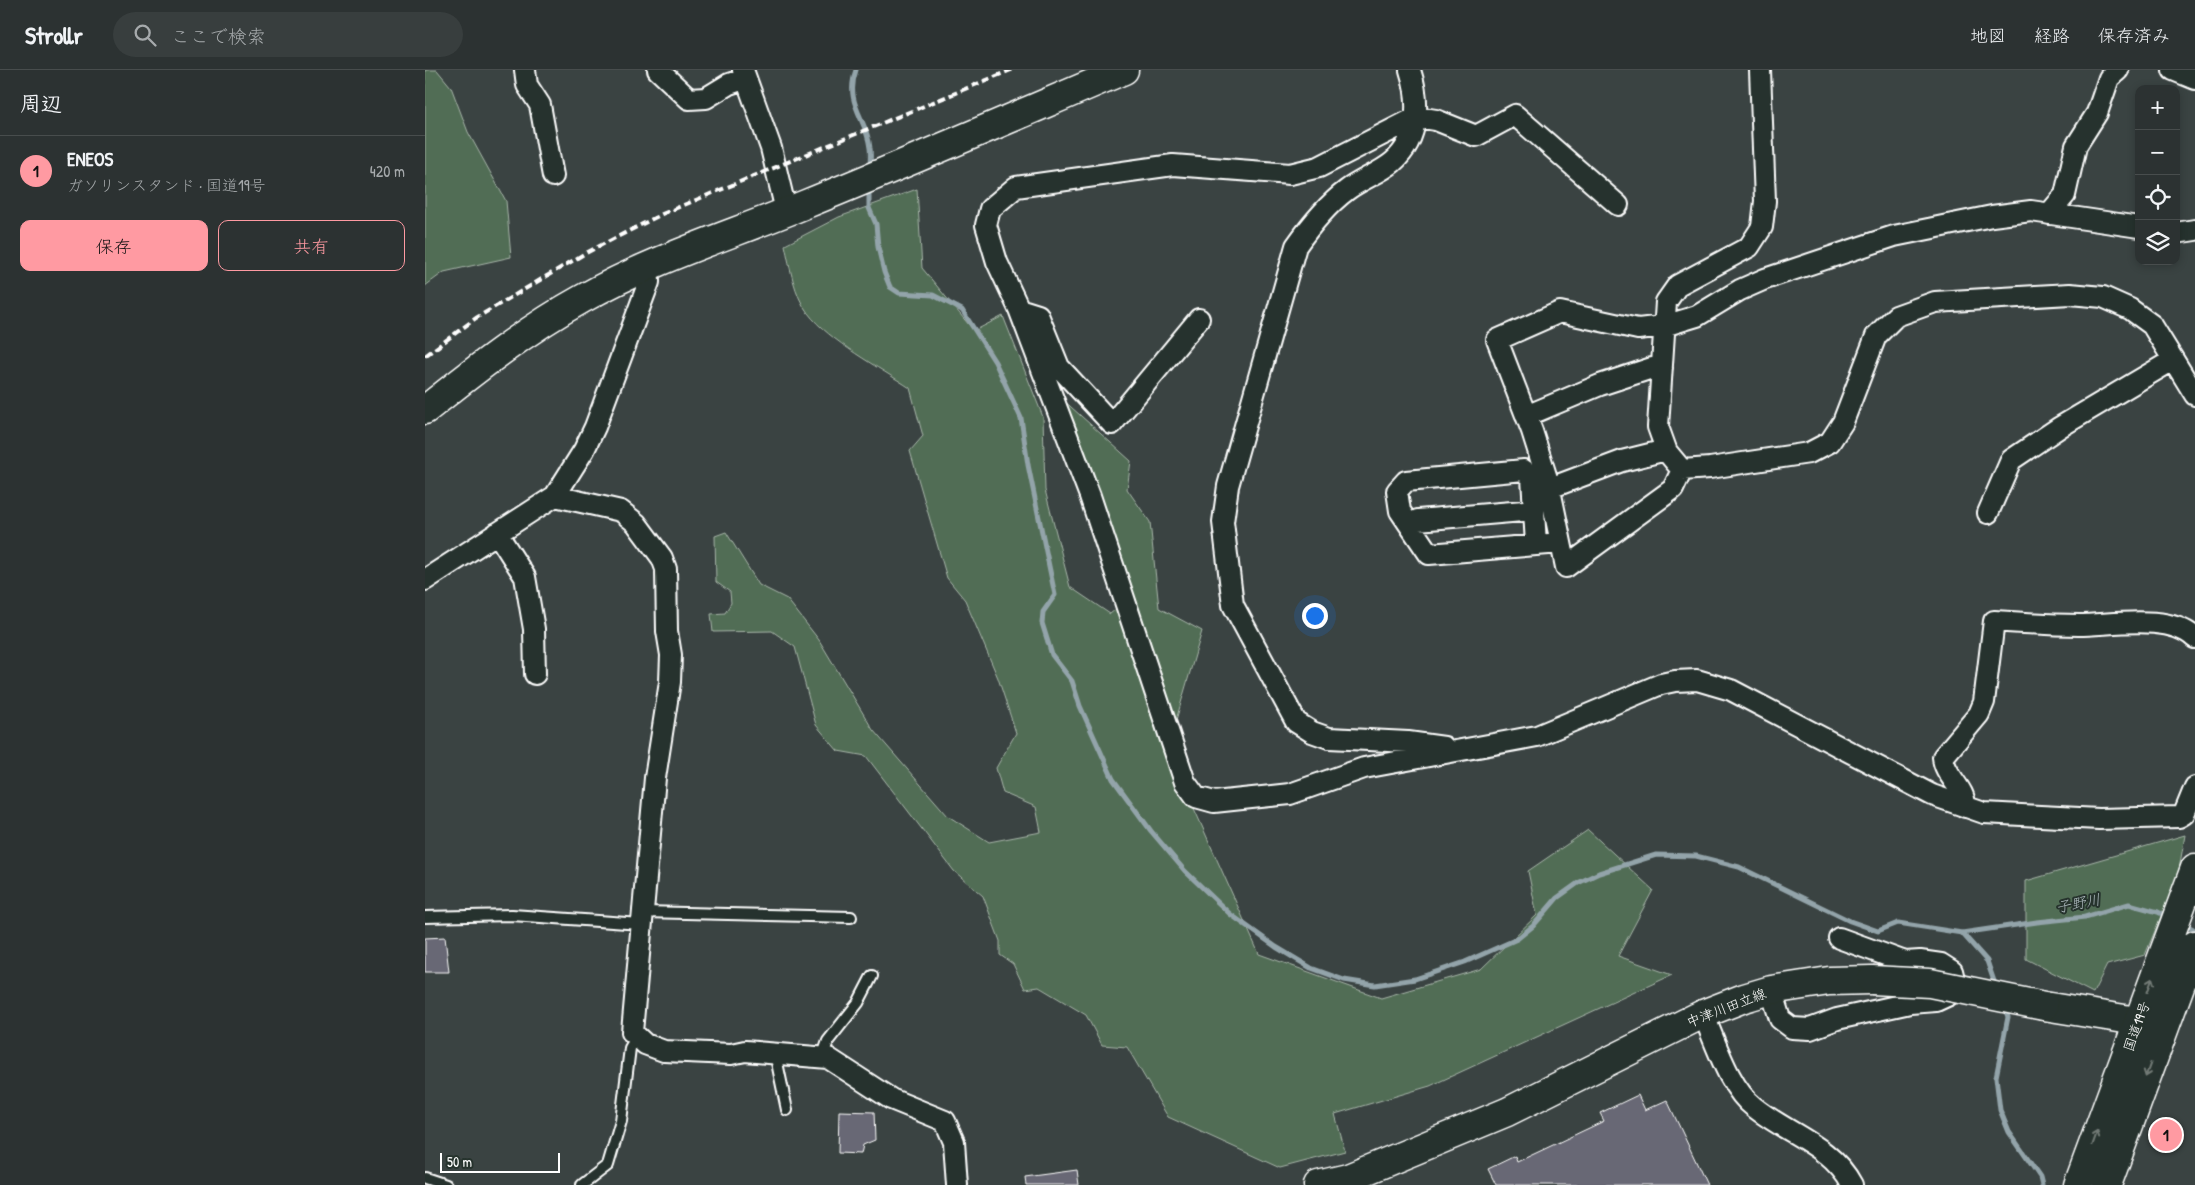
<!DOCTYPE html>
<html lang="ja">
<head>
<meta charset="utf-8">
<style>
  :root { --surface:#2c3232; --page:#383e3e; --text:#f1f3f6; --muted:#a6aaac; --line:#484d4d; --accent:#ff9aa2 }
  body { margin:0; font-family:"Patrick Hand","Klee One",sans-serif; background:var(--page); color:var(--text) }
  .controls { position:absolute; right:15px; top:15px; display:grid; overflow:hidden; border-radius:10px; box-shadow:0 2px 8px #0003 }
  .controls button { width:45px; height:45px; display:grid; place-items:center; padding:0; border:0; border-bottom:1px solid var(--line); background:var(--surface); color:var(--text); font:25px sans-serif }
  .scale { position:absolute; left:15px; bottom:12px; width:120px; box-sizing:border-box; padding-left:5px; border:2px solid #fff; border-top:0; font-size:14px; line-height:18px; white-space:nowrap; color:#fff; -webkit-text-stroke:4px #26332d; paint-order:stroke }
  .you { position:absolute; left:889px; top:545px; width:18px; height:18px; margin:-12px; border:4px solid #fff; border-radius:50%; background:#1a73e8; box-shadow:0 0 0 8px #1a73e833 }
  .badge { display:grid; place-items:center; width:32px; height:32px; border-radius:50%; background:var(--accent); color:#111; font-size:16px; font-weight:700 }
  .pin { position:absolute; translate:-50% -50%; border:2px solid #fff; box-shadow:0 1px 5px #0006 }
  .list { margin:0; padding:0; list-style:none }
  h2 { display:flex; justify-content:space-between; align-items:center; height:65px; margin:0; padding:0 20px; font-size:21px }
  h2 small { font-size:16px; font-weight:400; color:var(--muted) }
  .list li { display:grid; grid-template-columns:32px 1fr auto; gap:15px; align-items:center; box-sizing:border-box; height:70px; padding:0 20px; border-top:1px solid var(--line) }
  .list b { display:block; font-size:19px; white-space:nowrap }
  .list p { margin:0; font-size:16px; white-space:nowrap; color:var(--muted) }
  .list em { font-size:16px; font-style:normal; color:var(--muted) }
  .actions { display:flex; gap:10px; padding:15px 20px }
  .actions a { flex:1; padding:11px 0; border:1px solid var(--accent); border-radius:10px; text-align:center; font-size:18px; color:var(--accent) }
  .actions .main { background:var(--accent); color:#111 }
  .icon { flex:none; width:28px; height:28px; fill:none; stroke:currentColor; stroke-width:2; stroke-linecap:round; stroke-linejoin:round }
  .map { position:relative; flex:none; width:1770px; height:1115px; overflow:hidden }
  header { display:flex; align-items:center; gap:30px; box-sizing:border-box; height:70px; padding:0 25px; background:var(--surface); border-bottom:1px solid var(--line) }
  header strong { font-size:24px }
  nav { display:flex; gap:28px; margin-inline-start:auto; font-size:18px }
  .search { width:350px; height:45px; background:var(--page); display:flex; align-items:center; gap:12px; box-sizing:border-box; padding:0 18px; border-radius:28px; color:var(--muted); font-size:19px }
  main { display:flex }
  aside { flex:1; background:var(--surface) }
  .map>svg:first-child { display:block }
  .green { fill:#516d55; stroke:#a8b6aa }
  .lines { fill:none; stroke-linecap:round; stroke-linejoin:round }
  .stream { stroke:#93a4aa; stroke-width:5 }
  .building { fill:#686774; stroke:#fff }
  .lane-casing { stroke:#fff; stroke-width:14 }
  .street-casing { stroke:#fff; stroke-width:24 }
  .secondary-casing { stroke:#fff; stroke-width:31 }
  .primary-casing { stroke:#fff; stroke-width:31 }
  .highway-casing { stroke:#fff; stroke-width:31 }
  .lane { stroke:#26332d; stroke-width:10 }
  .street { stroke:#26332d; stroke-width:20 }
  .secondary { stroke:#26332d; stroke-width:28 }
  .primary { stroke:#26332d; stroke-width:28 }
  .highway { stroke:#26332d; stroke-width:28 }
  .rail { stroke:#fff; stroke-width:4; stroke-dasharray:8 4; stroke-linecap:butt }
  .primary-bridge-casing { stroke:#fff; stroke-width:31; stroke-linecap:butt }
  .primary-bridge { stroke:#26332d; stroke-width:28 }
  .oneway { stroke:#727a76 }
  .labels { text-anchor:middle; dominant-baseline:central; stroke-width:4; stroke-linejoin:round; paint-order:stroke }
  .street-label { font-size:14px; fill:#fff; stroke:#26332d }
  .water-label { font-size:15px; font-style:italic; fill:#aebbbf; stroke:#26332d }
</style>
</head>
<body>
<header>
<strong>Strollr</strong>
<div class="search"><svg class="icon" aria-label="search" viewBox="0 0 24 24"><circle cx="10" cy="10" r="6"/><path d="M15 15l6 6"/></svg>ここで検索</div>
<nav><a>地図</a><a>経路</a><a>保存済み</a></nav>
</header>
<main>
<aside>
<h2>周辺<small></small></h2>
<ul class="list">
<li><span class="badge">1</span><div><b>ENEOS</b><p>ガソリンスタンド · 国道19号</p></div><em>420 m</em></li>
</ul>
<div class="actions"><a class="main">保存</a><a>共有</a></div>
</aside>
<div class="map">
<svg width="1770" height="1115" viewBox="0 0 1770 1115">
  <rect width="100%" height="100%" fill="#3a4342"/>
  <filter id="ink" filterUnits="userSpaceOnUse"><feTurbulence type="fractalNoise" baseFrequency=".02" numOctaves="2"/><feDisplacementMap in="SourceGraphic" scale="10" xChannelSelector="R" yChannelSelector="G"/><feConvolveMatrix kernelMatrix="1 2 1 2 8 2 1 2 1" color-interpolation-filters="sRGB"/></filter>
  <g filter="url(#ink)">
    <path class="green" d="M 0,0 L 12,0 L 26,17 L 43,62 L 81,131 L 86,187 L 19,202 L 0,216 Z
      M 492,119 L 497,198 L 549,261 L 578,246 L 618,347 L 620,420 L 645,517 L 685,544 L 707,526 L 636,328 L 706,391 L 702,419 L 725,452 L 734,538 L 777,561 L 742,681 L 772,745 L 834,884 L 956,928 L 1056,899 L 1112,845 L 1103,801 L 1163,760 L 1228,820 L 1193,886 L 1247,905 L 1005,1016 L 910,1044 L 920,1081 L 855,1098 L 743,1047 L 702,977 L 677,975 L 661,945 L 614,917 L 600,919 L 588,894 L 575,885 L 575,871 L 558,826 L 529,801 L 441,686 L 413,681 L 391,655 L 370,577 L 347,561 L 288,562 L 286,544 L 300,543 L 306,533 L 305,522 L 291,512 L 290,466 L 301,462 L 334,515 L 362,529 L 394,570 L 448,660 L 523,746 L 564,772 L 616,762 L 611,737 L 578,723 L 571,698 L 591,663 L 573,608 L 540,530 L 522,508 L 485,381 L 498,366 L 485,318 C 455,298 404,271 383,243 C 369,225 365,197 360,175 L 414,147 Z
      M 1760,765 L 1753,805 L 1720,885 L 1682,895 L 1668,923 L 1601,889 L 1601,811 Z"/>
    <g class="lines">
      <path class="stream" d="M 431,0 C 419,34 442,48 445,78 C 446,85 445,92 445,98
        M 444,117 L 444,138 L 451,154 L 453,177 L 459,202 L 465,217 L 474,223 L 508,225 L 537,240 L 570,292 L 596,348 L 603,395 L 630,525 L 618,542 L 617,553 L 627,585 L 647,611 L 655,636 L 688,709 L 726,761 L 760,801 L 782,822 L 805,844 L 851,877 L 886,898 L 919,910 L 950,915 L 990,909 L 1040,892 L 1092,869 L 1108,856 L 1132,828 L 1153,813 L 1174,803 L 1231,785 L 1271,786 L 1314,797 L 1425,851 L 1453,861 L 1473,853 L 1537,863 L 1612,852 L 1660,847 L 1704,834 L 1733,842 L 1743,847
        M 1757,853 L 1770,860
        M 1537,863 L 1562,891 L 1571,917
        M 1579,936 L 1583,947 L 1571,1007 L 1575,1040 L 1584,1062 L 1615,1107 L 1617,1115"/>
    </g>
    <path class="building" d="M 20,867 L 24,902 L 0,902 L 0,868 Z
      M 1213,1025 L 1220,1040 L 1242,1030 L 1282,1115 L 1071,1115 L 1063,1099 L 1090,1086 L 1092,1092 L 1179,1051 L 1175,1043 Z
      M 414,1041 L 449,1042 L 450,1070 L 438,1075 L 436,1084 L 413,1083 Z
      M 652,1100 L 654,1115 L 601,1115 L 600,1107 Z"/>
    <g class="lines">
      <g class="lane-casing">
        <path id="lane" d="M 218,842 L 426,847
          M 0,847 L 87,845 L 216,854
          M 350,983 L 362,1040
          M 397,988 L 403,971 L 433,933 L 447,906
          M 0,1108 L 21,1115
          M 157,1115 L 183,1095 L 196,1051 L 205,978 L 212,966"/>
      </g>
      <g class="street-casing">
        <path id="street" d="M 100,0 L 102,15 L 115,35 L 128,106
          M 233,0 L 264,29 L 281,28 L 304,14 L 319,9
          M 318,0 L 346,78 L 361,141
          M 985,0 C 995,31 995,68 968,92 C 955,103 937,109 922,120 C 902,135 885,156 871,176 L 803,416 L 798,452 L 808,535 L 871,652 L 887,662 L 904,668 L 983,672 L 1019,677
          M 1335,0 L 1340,131 L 1337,157 L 1324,177 L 1253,215 L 1241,232 L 1233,357 L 1242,382 L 1257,400 L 1285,398 L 1384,383 L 1405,372 L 1418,352 L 1451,266 L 1471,246 L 1510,232 L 1645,224 L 1678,227 L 1705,239 L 1727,255 L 1770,325
          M 1748,0 L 1770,9
          M 1193,135 L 1090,45 L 1051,66 L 1011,50 L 992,47 L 894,97 L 865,104 L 748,95 L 591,117 L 565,139 L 561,155 L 572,192 L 594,239 L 665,426 L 760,712 L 771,727 L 789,732 L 865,724 L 939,698 L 1112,666 L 1236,614 L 1250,611 L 1272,610 L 1306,620 L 1507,725 L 1559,743 L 1674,749 L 1754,747 L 1759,744 L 1770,717
          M 1624,144 L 1640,125 L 1651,76 L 1672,43 L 1684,8 L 1693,0
          M 1751,163 L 1770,160
          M 594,239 L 613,245 L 634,297 L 687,354 L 774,249
          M 1101,346 L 1175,315 L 1227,298 L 1237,298
          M 1257,400 L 1248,419 L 1141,497 L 1124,415 L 1107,361 L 1072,270 L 1135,242 L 1213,259 L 1239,256 L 1272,246 L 1315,220 L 1340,209 L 1469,166 L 1567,146 L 1606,141 L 1714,157
          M 1125,418 L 1197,391 L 1241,380
          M 130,426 L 196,441 L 211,453 L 237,488 L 241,499 L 242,561 L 246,585 L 245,612 L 230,708 L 207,962 L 220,974 L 239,981 L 306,984 L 320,981 L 403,988 L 466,1029 L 520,1051 L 529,1072 L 532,1115
          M 1563,443 L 1586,390 L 1635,357 L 1748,290
          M 985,456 L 993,450 L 1109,440
          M 72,463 L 100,507 L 109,559 L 110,604
          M 1111,474 L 1107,408 L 1099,400 L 981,411 L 972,421 L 975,441 L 1004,484 L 1136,473
          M 0,510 L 130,426 L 159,380 L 170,357 L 224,212 L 223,197
          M 1540,737 C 1541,718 1519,706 1518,687 L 1554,644 L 1559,632 L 1569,551 C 1597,553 1625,555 1654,555 C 1686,555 1744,543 1770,568
          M 1346,920 L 1355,949 L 1367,958 L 1385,959 L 1412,949 L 1485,933 L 1511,931 L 1524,925 L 1530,913 L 1527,901 L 1516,894 L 1495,891 L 1480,892 L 1414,868
          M 1278,944 C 1291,973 1304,1018 1329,1037 C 1362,1064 1406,1075 1427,1115"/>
      </g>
      <g class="secondary-casing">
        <path id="secondary" d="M 0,340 C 50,300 101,260 157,229 C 227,189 306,165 381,134 C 487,91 593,45 699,0"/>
      </g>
      <g class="primary-casing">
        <path id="primary" d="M 1619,936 L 1712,951 L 1736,960
          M 893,1115 L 923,1108 L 1082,1042 L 1278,944 L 1319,928 L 1346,920 L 1404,911 L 1447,910"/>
      </g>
      <g class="highway-casing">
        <path id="highway" d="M 1653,1115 L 1770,798
          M 1682,1115 L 1770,875"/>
      </g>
      <use href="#lane" class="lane"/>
      <use href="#street" class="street"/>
      <use href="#secondary" class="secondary"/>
      <use href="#primary" class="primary"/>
      <use href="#highway" class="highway"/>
      <path class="rail" d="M 0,286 L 51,248 L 159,184 L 237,144 L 586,0"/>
      <g class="primary-bridge-casing">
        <path id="primary-bridge" d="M 1447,910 L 1505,913 L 1619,936"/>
      </g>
      <use href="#primary-bridge" class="primary-bridge"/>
    </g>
    <defs><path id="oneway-shaft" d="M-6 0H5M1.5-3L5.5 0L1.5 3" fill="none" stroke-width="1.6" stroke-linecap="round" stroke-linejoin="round" transform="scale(1.25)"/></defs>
    <g class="oneway">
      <use href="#oneway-shaft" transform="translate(1725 915) rotate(-70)"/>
      <use href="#oneway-shaft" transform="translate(1723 1000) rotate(110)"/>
      <use href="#oneway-shaft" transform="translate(1670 1068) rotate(-70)"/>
    </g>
  </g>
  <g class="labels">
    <g class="street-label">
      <text transform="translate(1301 937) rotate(-21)">中津川田立線</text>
      <text transform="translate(1711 956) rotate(-70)">国道19号</text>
    </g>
    <g class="water-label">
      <text transform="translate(1653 833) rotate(-11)">子野川</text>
    </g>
  </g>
</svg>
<div class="controls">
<button>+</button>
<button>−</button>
<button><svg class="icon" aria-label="locate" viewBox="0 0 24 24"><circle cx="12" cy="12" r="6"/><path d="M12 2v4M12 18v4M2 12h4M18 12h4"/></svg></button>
<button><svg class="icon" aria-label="layers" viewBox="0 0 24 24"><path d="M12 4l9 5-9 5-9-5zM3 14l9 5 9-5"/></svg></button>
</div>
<div class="scale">50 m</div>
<div class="you"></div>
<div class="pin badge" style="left:1741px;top:1065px">1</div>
</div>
</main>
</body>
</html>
